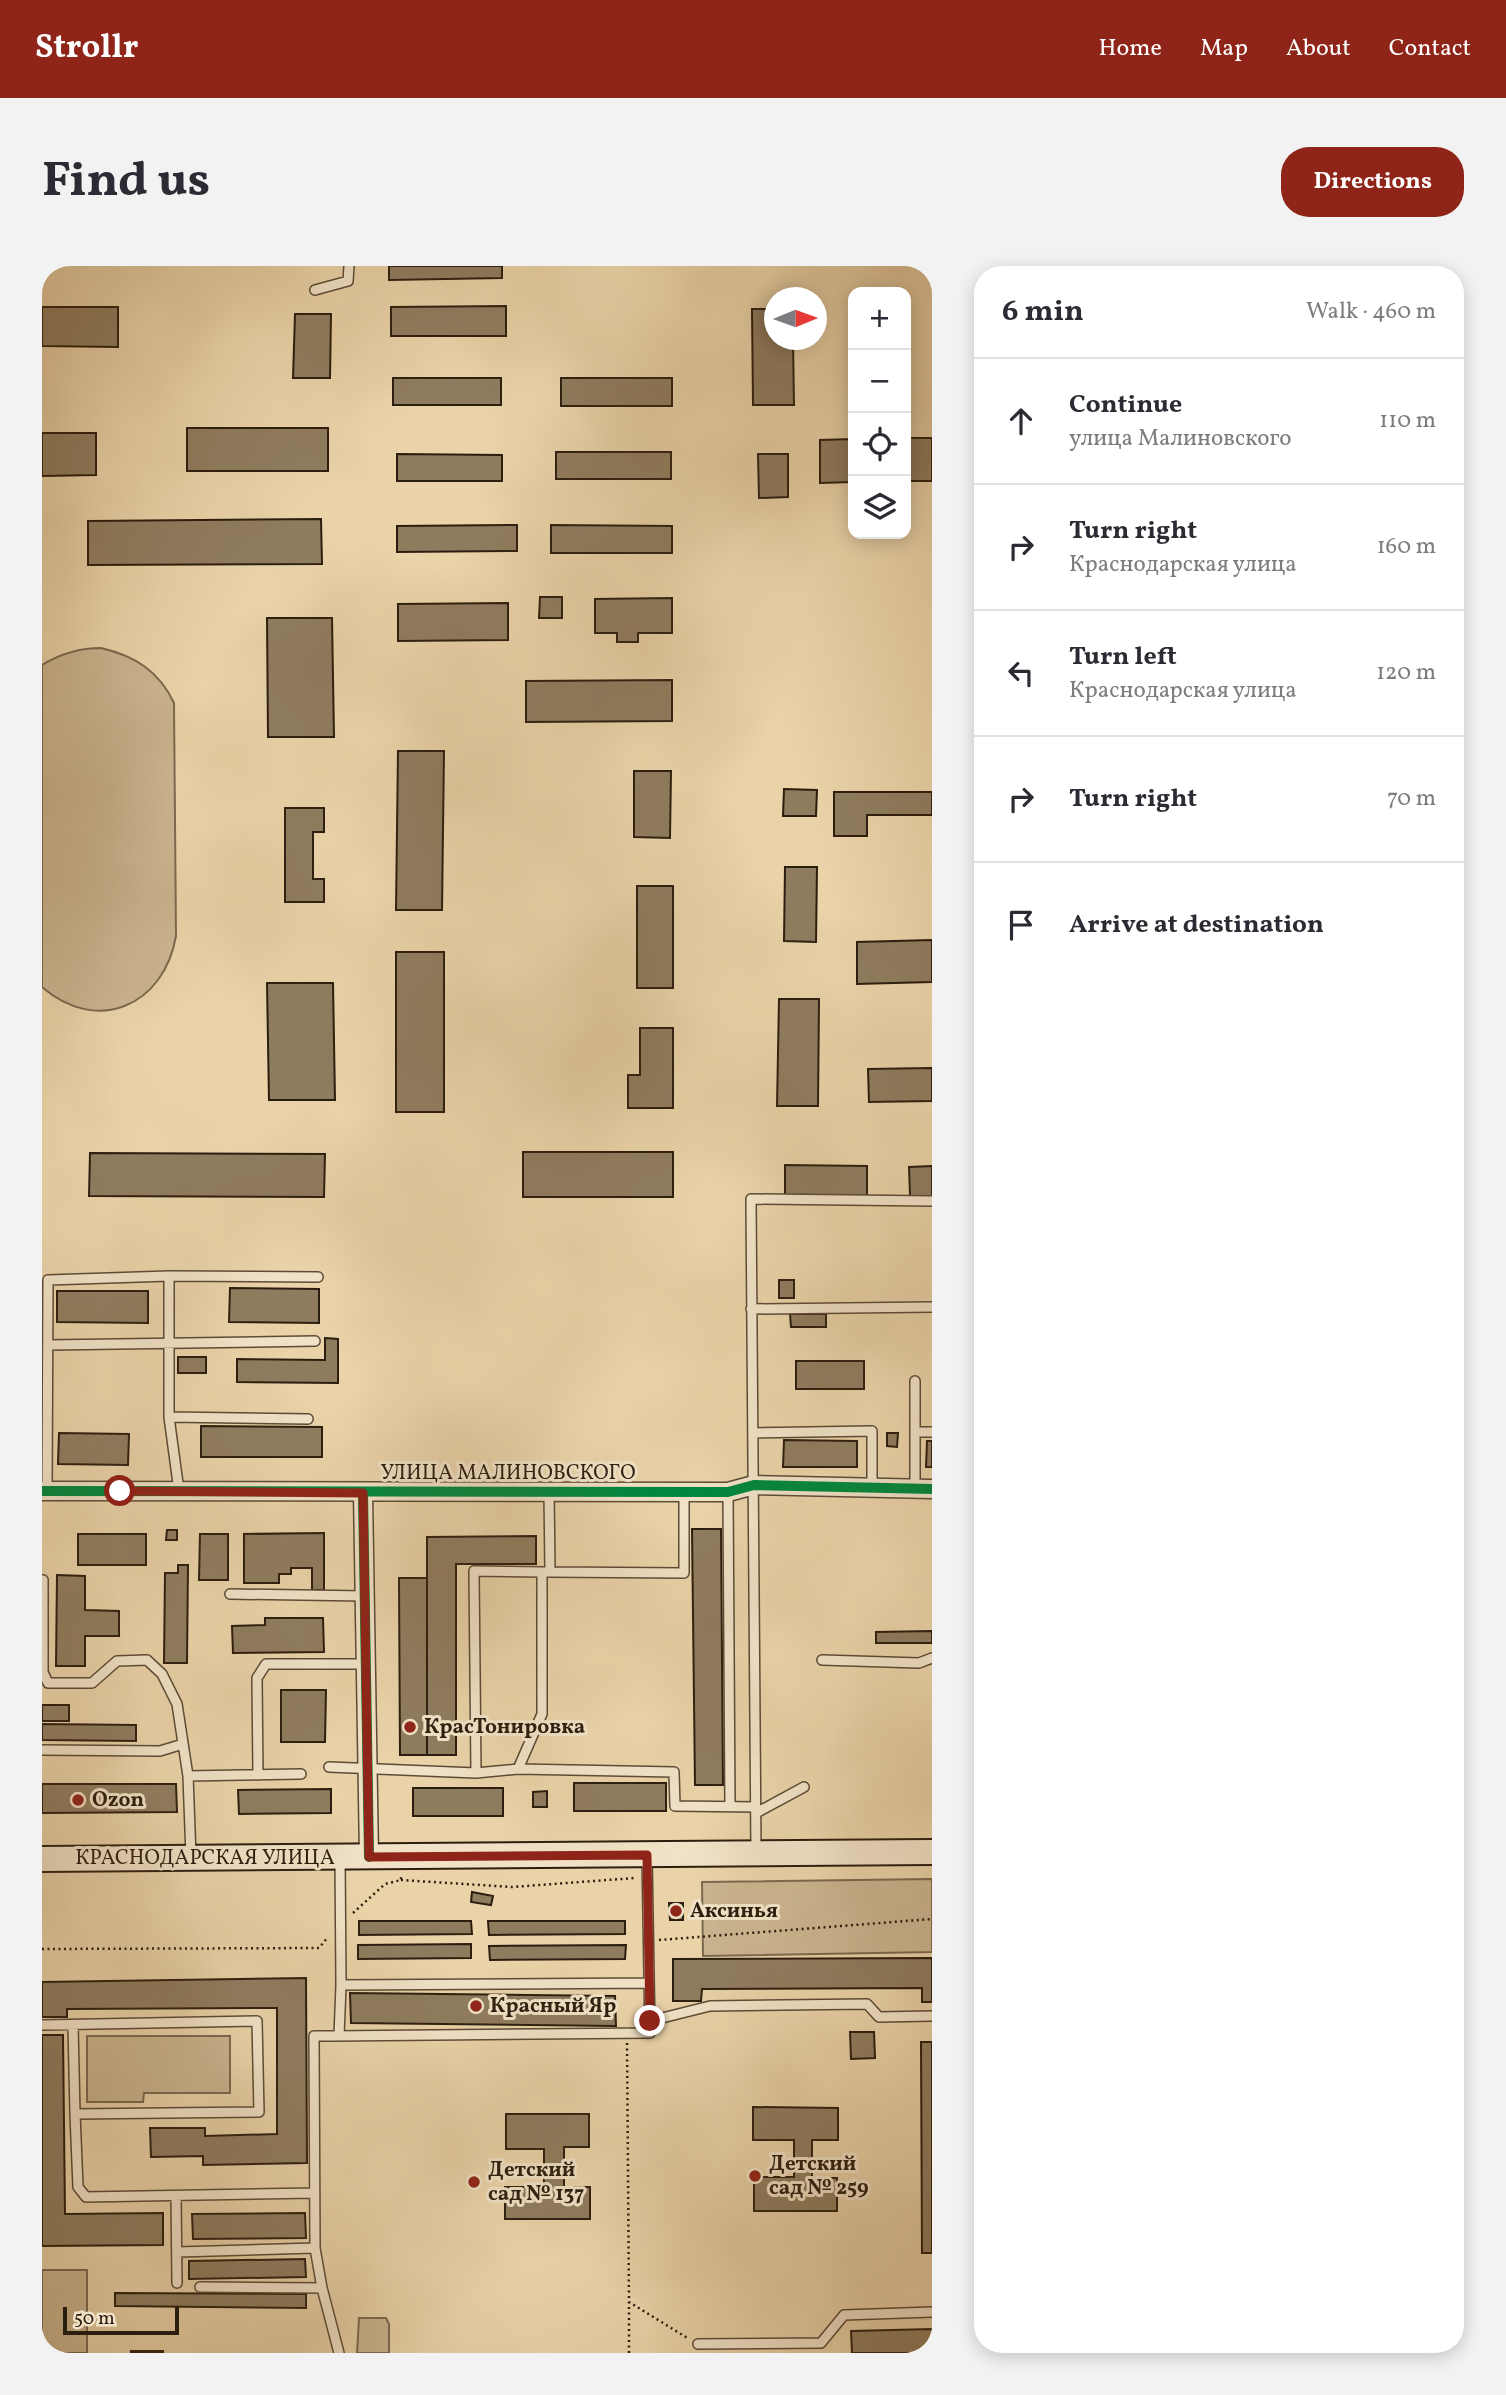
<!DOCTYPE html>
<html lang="en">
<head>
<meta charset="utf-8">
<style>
  :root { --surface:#fff; --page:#f2f2f3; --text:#2b2b33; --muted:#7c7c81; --line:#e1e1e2; --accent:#8f2418 }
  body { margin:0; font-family:Vollkorn,serif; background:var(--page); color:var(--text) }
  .controls { position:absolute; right:21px; top:21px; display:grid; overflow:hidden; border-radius:14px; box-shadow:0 4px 18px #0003 }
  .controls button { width:63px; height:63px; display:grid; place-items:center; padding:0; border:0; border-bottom:2px solid var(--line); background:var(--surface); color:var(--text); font:35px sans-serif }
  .compass { position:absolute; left:722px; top:21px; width:63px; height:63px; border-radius:50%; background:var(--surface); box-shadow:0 4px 18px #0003; rotate:89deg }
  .scale { position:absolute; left:21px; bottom:18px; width:116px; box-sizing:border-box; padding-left:7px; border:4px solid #2c1e0f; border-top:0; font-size:19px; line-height:24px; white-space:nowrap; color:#2c1e0f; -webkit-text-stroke:5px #f1e2c7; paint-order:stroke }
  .stop { position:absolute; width:21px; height:21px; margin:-16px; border:5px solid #8f2418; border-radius:50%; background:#fff }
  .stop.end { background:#8f2418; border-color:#fff; box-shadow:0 2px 7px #0008 }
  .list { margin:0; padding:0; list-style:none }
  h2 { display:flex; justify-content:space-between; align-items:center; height:91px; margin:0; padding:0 28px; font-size:30px }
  h2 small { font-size:23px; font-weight:400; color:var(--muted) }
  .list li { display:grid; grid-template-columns:46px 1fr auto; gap:21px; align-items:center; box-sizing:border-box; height:126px; padding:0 28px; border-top:2px solid var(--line) }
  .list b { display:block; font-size:26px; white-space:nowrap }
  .list p { margin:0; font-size:23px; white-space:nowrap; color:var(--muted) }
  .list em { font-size:23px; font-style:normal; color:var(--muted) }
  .icon { flex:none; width:38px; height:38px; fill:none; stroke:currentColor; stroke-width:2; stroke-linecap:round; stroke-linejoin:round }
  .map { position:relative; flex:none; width:890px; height:2087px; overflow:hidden; border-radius:28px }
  header { display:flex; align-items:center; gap:42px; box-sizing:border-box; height:98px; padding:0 35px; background:var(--accent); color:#fff }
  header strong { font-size:33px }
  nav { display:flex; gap:38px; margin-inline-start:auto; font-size:24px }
  .intro { display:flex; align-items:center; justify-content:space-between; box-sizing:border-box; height:168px; padding:0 42px }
  h1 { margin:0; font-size:49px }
  .button { padding:18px 32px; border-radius:28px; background:var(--accent); color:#fff; font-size:24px; font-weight:700 }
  main { display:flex; gap:42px; padding:0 42px }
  aside { flex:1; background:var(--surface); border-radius:28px; box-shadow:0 4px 18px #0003 }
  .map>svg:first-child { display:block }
  .green { fill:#cab48f; stroke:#7b694f; stroke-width:2 }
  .building { fill:#8f7c5f; stroke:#2c1e0f; stroke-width:2 }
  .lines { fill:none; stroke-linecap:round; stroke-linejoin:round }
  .lane-casing { stroke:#5c4b36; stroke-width:12 }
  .street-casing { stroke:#5c4b36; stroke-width:21 }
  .secondary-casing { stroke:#2c1e0f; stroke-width:28 }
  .path { stroke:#2c1e0f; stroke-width:2.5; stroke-dasharray:2 3.5; stroke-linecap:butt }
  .lane { stroke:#f1e2c7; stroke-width:9 }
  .street { stroke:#f1e2c7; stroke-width:18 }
  .secondary { stroke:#f1e2c7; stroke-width:24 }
  .cycleway-casing { stroke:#f1e2c7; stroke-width:15 }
  .cycleway { stroke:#00873e; stroke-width:10 }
  .route { stroke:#8f2418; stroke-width:9 }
  .poi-dot { fill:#8f2418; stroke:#f1e2c7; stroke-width:2.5 }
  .labels { text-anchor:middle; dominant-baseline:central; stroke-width:6; stroke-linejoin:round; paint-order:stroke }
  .street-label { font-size:21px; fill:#2c1e0f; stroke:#f1e2c7 }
  .poi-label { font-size:21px; font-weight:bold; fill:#2c1e0f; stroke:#f1e2c7; text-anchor:start }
</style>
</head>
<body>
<header>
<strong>Strollr</strong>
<nav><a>Home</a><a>Map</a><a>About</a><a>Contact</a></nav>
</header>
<div class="intro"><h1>Find us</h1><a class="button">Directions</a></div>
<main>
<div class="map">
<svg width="890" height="2087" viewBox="0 0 890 2087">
  <rect width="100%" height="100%" fill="#ead3a9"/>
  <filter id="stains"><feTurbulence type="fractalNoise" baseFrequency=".00286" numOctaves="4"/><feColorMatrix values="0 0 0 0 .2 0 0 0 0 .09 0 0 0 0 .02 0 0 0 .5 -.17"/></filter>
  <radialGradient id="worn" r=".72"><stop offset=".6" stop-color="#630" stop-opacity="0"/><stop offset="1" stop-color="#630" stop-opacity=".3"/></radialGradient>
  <path class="green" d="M 59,382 C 93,390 117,405 132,437 L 134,670 C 122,740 55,769 0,721 L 0,399 C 18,388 37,382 59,382 Z
    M 890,1613 L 890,1686 L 661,1690 L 660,1616 Z
    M 45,1770 L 188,1770 L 188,1827 L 102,1827 L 101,1836 L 45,1836 Z
    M 0,2004 L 45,2004 L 45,2087 L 0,2087 Z
    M 317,2052 L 344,2052 L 347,2058 L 347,2087 L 315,2087 Z"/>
  <path class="building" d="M 347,0 L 460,0 L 460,12 L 347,14 Z
    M 464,40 L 464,70 L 349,70 L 349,41 Z
    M 0,41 L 76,41 L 76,81 L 0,80 Z
    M 710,43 L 732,43 L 732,74 L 751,74 L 752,139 L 711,139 Z
    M 253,48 L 289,48 L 288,112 L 251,112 Z
    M 351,112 L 459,112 L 459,139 L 351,139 Z
    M 519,112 L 630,112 L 630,140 L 519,140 Z
    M 145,162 L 286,162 L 286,205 L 145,205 Z
    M 0,167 L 54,167 L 54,209 L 0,210 Z
    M 864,172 L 890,172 L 890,215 L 864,215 Z
    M 811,173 L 811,216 L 778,217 L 778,174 Z
    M 514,186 L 629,186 L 629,213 L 514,213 Z
    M 355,188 L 460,189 L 460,215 L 355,215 Z
    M 716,188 L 746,188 L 746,231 L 717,232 Z
    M 279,253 L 280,298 L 46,299 L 46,255 Z
    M 475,259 L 475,285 L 355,286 L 355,260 Z
    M 509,259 L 630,260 L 630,287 L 509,287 Z
    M 498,331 L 520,331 L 520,352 L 497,352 Z
    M 630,332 L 630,367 L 596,367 L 596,376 L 575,376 L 575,367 L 553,367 L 553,333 Z
    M 466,337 L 466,374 L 356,375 L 356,338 Z
    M 225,352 L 290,352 L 292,471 L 226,471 Z
    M 630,414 L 630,455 L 484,456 L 484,415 Z
    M 356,485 L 402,485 L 400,644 L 354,644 Z
    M 592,505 L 629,505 L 628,572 L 592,571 Z
    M 742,523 L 775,524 L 774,550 L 741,550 Z
    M 792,526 L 890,526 L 890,549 L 825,549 L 825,570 L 792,570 Z
    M 243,542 L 282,542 L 282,566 L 271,566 L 271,613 L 282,613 L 282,636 L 243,636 Z
    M 743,601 L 775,601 L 774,676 L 742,675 Z
    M 595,620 L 631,620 L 631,722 L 595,722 Z
    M 890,674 L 890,716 L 815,718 L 815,676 Z
    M 354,686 L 402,686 L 402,846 L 354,846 Z
    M 225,717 L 291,717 L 293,834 L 227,834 Z
    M 737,733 L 777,733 L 776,840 L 735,840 Z
    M 598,762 L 631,762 L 631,842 L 586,842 L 586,809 L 598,809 Z
    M 890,802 L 890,835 L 827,836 L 826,803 Z
    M 481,886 L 631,886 L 631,931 L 481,931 Z
    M 48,887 L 283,888 L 282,931 L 47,930 Z
    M 743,899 L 825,900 L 825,930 L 743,930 Z
    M 890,900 L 890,930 L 868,930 L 867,901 Z
    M 737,1014 L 752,1014 L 752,1032 L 737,1032 Z
    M 188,1022 L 277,1023 L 277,1057 L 187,1056 Z
    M 15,1025 L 106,1025 L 106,1057 L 15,1056 Z
    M 748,1048 L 784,1048 L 784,1061 L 749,1061 Z
    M 283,1072 L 296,1073 L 296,1117 L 195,1116 L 195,1093 L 283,1094 Z
    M 136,1091 L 164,1091 L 164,1107 L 136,1107 Z
    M 754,1095 L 822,1095 L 822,1123 L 754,1123 Z
    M 159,1160 L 280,1161 L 280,1191 L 159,1191 Z
    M 17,1167 L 87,1168 L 86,1199 L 16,1198 Z
    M 845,1167 L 856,1167 L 855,1181 L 845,1180 Z
    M 742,1174 L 815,1175 L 815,1201 L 741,1201 Z
    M 885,1175 L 890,1175 L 890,1201 L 884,1201 Z
    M 650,1263 L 679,1263 L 681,1519 L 653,1519 Z
    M 125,1264 L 135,1264 L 135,1274 L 124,1274 Z
    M 282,1267 L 282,1324 L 270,1324 L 270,1302 L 249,1302 L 249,1308 L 237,1308 L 237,1317 L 202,1317 L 202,1268 Z
    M 36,1268 L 104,1268 L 104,1299 L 36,1299 Z
    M 158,1268 L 186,1268 L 186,1314 L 157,1314 Z
    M 494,1270 L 494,1298 L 414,1298 L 414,1489 L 385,1489 L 385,1271 Z
    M 136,1299 L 146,1299 L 145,1397 L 122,1397 L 123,1307 L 136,1307 Z
    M 15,1309 L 43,1310 L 43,1344 L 77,1345 L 77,1370 L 43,1370 L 43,1400 L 14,1400 Z
    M 357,1312 L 385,1312 L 385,1489 L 358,1489 Z
    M 223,1352 L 281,1352 L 282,1386 L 191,1387 L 190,1360 L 223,1359 Z
    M 890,1365 L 890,1377 L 834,1377 L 834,1366 Z
    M 239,1424 L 284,1424 L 283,1476 L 239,1476 Z
    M 0,1439 L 27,1439 L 27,1455 L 0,1455 Z
    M 0,1458 L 94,1459 L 94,1475 L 0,1474 Z
    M 532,1517 L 624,1517 L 624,1545 L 532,1545 Z
    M 0,1518 L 134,1518 L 135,1546 L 0,1547 Z
    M 371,1522 L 461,1522 L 461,1550 L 371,1550 Z
    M 289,1523 L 289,1547 L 197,1548 L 196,1524 Z
    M 505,1525 L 505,1541 L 491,1541 L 491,1526 Z
    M 430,1626 L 451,1630 L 449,1639 L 429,1636 Z
    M 627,1637 L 641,1637 L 641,1654 L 628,1654 Z
    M 317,1655 L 429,1655 L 430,1668 L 317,1669 Z
    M 446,1655 L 583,1655 L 583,1668 L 447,1669 Z
    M 429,1678 L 429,1692 L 316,1693 L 316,1679 Z
    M 584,1679 L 583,1693 L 448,1694 L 447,1680 Z
    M 890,1692 L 890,1736 L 880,1736 L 880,1722 L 660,1723 L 659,1735 L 631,1735 L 631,1693 Z
    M 264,1712 L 265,1897 L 161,1899 L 161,1890 L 109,1891 L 108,1862 L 163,1862 L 163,1870 L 235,1868 L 235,1742 L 25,1743 L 25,1751 L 0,1751 L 0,1716 Z
    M 308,1727 L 573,1730 L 574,1760 L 309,1757 Z
    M 808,1766 L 832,1766 L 833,1792 L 809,1793 Z
    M 0,1769 L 21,1769 L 23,1948 L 121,1947 L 121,1979 L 0,1980 Z
    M 879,1776 L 890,1776 L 890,1987 L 880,1987 Z
    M 711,1841 L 796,1842 L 796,1874 L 770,1874 L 770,1912 L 795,1912 L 795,1945 L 712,1945 L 712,1911 L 752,1911 L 752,1874 L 711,1874 Z
    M 464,1848 L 547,1848 L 547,1881 L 522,1881 L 522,1921 L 548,1921 L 548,1953 L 463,1953 L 463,1921 L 502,1921 L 502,1883 L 464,1883 Z
    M 263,1947 L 264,1972 L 151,1973 L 150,1948 Z
    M 263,1993 L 264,2011 L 147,2013 L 147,1995 Z
    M 73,2027 L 264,2028 L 264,2042 L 73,2040 Z
    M 890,2063 L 890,2087 L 810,2087 L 809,2065 Z
    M 89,2085 L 121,2085 L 121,2087 L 89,2087 Z"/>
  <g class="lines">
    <g class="lane-casing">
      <path id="lane" d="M 273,24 L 306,15 L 307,0
        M 709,1043 L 890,1041
        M 7,1079 L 273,1075
        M 127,1151 L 266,1153
        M 873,1166 L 890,1166
        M 711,1167 L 830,1165 L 830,1223
        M 873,1223 L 873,1115
        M 5,1225 L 6,1014 L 127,1010
        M 137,1225 L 127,1151 L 127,1010 L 276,1011
        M 686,1226 L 688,1540
        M 500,1306 L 500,1448 L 476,1503 L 434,1507 L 432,1305 L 500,1306 L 508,1306 L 507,1225
        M 508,1306 L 642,1307 L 642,1226
        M 1,1314 L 1,1406 L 6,1417 L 50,1417 L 75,1395 L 105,1394 L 120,1408 L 135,1438 L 146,1510 L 149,1590
        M 188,1328 L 323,1330
        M 780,1394 L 877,1397 L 890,1392
        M 0,1484 L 118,1485 L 141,1478
        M 287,1501 L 434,1507
        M 476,1503 L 632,1506 L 633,1540 L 714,1541
        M 216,1509 L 215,1412 L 224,1398 L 324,1398
        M 146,1510 L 259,1508
        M 714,1547 L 762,1521
        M 714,1586 L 709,933 L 890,935
        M 299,1719 L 607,1717
        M 608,1755 L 668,1740 L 825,1738 L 837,1751 L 890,1750
        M 0,1759 L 215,1755 L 217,1846 L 33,1848 L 31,1759
        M 291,1770 L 608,1767 L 605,1590
        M 33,1848 L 36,1921 L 44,1931 L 272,1927
        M 134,1931 L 135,2017
        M 135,1986 L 273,1982
        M 158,2021 L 280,2022
        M 656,2078 L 779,2077 L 802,2049 L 890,2046
        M 297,2087 L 280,2022 L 273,1982 L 272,1770 L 297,1770 L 299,1719 L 298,1591"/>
    </g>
    <g class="street-casing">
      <path id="street" d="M 0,1225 L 686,1226 L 712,1219 L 890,1223
        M 321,1227 L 327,1591"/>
    </g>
    <g class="secondary-casing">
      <path id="secondary" d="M 0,1593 L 890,1586"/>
    </g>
    <path class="path" d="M 359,1614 L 470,1621 L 593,1612
      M 311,1647 L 343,1618 L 359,1614 L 359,1610
      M 617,1674 L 890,1653
      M 0,1683 L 277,1682 L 286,1671
      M 585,1777 L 587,2036 L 647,2073
      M 587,2087 L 587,2036"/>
    <use href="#lane" class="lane"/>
    <use href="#street" class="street"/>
    <use href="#secondary" class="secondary"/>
    <g class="cycleway-casing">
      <path id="cycleway" d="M 0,1225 L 686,1226 L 712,1219 L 890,1223
        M 321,1227 L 327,1591"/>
    </g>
    <use href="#cycleway" class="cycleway"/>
  </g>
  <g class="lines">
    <path class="route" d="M 78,1225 L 321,1227 L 327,1591 L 605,1589 L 608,1755"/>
  </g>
  <g class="poi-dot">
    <circle cx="368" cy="1461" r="7"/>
    <circle cx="36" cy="1534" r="7"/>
    <circle cx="634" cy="1645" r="7"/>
    <circle cx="434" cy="1740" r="7"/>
    <circle cx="713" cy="1910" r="7"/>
    <circle cx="432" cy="1916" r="7"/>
  </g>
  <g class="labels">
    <g class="street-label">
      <text x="466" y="1207">УЛИЦА МАЛИНОВСКОГО</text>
      <text x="163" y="1592">КРАСНОДАРСКАЯ УЛИЦА</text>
    </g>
    <g class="poi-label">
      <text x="382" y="1461">КрасТонировка</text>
      <text x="50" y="1534">Ozon</text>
      <text x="648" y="1645">Аксинья</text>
      <text x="448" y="1740">Красный Яр</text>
      <text x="727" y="1898">Детский<tspan x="727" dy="24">сад № 259</tspan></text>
      <text x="446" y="1904">Детский<tspan x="446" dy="24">сад № 137</tspan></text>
    </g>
  </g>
  <rect width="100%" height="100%" filter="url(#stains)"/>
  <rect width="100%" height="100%" fill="url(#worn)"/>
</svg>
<div class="controls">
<button>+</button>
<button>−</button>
<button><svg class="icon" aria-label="locate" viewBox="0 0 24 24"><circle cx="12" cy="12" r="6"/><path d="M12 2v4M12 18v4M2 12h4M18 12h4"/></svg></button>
<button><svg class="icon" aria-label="layers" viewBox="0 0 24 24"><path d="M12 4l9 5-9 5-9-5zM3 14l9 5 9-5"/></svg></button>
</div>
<svg class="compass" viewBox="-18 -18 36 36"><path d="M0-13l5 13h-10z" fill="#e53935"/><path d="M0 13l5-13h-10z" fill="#7c7c81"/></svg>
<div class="scale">50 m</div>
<div class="stop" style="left:78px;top:1225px"></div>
<div class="stop end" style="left:608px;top:1755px"></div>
</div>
<aside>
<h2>6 min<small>Walk · 460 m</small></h2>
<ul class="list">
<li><svg class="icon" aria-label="ahead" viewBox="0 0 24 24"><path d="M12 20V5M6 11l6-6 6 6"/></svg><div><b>Continue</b><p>улица Малиновского</p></div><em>110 m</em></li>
<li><svg class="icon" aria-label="right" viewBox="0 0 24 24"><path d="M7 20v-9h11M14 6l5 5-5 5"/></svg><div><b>Turn right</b><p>Краснодарская улица</p></div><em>160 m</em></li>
<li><svg class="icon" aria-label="left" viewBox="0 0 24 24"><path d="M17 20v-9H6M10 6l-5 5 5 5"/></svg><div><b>Turn left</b><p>Краснодарская улица</p></div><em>120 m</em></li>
<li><svg class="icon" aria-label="right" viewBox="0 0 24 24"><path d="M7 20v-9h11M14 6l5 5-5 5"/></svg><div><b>Turn right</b></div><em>70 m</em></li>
<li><svg class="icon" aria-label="arrive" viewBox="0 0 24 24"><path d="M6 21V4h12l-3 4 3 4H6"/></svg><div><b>Arrive at destination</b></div></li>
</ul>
</aside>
</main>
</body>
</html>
